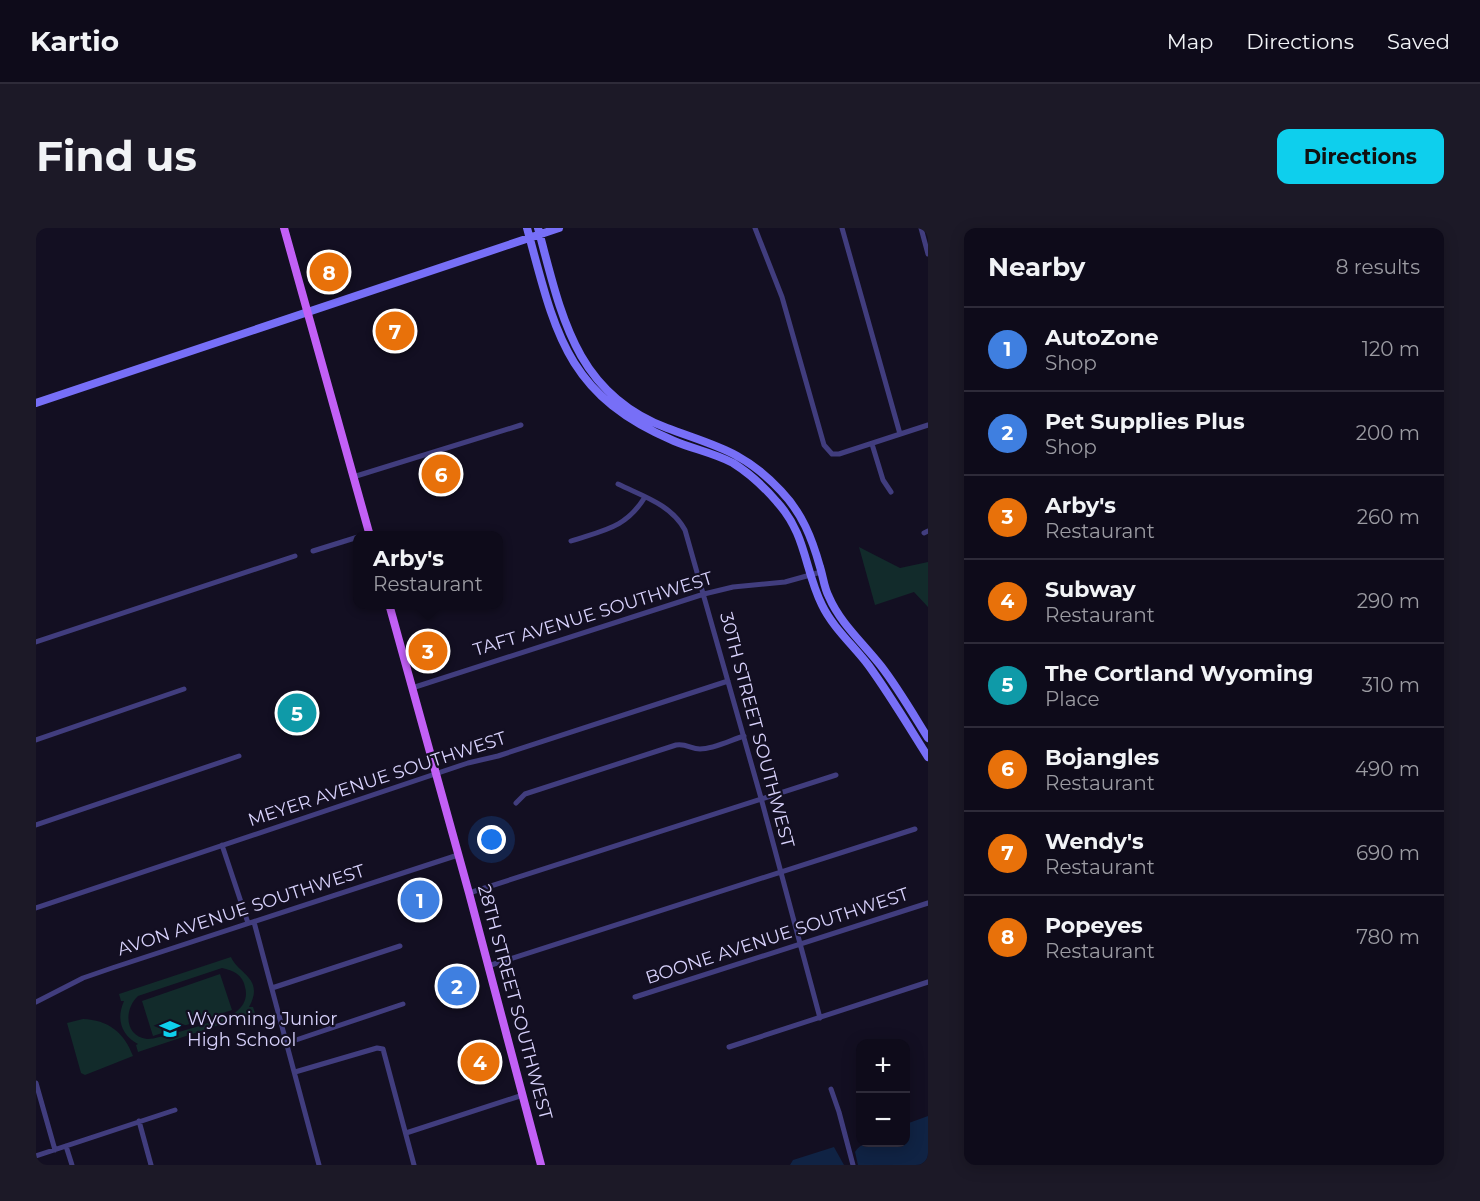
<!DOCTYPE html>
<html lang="en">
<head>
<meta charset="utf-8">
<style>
  :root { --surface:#0e0b1a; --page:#1c1927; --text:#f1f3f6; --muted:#9b9ba2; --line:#2e2b39; --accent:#0ecfed }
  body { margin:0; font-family:Montserrat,sans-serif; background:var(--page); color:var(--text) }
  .controls { position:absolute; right:18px; bottom:18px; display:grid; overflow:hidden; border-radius:12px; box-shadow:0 3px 15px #0003 }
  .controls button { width:54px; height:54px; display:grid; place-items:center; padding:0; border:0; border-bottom:2px solid var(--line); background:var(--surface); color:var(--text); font:30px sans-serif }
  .you { position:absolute; left:456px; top:612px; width:21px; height:21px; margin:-15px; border:4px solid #fff; border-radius:50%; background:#1a73e8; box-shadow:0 0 0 9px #1a73e833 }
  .badge { display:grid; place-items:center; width:39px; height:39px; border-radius:50%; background:var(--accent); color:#fff; font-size:20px; font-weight:700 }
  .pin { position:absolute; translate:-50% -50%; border:3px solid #fff; box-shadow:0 2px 6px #0006 }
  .popup { position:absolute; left:317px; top:303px; width:150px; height:78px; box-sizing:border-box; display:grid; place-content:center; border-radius:12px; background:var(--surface); filter:drop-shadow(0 2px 4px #0005); font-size:20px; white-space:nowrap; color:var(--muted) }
  .popup b { font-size:22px; color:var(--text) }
  .popup::after { content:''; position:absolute; left:50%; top:100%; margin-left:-12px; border:12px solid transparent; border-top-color:var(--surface) }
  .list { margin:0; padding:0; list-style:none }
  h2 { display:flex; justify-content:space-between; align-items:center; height:78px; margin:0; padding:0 24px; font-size:26px }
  h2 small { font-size:20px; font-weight:400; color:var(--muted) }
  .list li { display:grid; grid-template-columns:39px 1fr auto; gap:18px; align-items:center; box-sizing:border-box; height:84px; padding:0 24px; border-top:2px solid var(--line) }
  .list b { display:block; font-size:22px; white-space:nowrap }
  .list p { margin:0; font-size:20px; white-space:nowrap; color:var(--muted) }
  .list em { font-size:20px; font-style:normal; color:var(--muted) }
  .map { position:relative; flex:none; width:892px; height:937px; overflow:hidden; border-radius:12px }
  header { display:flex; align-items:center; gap:36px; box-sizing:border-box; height:84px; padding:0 30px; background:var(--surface); border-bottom:2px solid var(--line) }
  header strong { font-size:28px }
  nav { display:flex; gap:33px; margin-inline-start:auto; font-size:21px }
  .intro { display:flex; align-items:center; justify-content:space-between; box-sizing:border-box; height:144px; padding:0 36px }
  h1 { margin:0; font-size:42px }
  .button { padding:15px 27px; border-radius:12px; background:var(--accent); color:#111; font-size:21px; font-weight:700 }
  main { display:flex; gap:36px; padding:0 36px }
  aside { flex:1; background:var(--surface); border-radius:12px; box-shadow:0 3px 15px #0003 }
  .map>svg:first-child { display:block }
  .green { fill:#122b2b; fill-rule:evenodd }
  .water { fill:#102344 }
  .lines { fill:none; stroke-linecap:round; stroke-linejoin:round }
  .street { stroke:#413d7e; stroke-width:5 }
  .secondary { stroke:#776ff7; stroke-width:8 }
  .primary { stroke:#c260f6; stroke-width:8 }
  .labels { text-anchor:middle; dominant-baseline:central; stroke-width:4.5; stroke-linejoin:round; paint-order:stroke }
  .street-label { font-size:18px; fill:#d8d2fc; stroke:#130f22 }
  .poi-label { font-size:18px; fill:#d8d2fc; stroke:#130f22; text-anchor:start }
</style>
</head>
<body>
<header>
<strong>Kartio</strong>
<nav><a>Map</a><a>Directions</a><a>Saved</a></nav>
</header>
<div class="intro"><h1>Find us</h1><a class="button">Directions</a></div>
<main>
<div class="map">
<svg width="892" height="937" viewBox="0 0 892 937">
  <rect width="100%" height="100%" fill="#130f22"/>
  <path class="green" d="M 823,319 L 864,340 L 892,334 L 892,379 L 878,364 L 839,377 Z
    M 195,729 C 202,746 229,750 213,779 L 217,779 L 219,785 L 102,824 L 100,817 L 102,816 C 85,807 80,791 88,773 L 85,773 L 83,766 ZM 186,740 C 197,742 207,747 209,759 C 212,769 208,778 200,784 C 191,790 122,812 111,811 C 88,808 88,781 102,768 Z
    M 184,746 L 196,782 L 117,808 L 106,773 Z
    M 47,791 C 72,792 88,804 97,828 L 49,847 L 45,845 L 31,795 Z"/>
  <path class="water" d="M 892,888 L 892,937 L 822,937 L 819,924 C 827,909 855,914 870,914 L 870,896 Z
    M 798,919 L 808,937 L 754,937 L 757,932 Z"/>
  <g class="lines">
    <path class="street" d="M 719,0 L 746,69 L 788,217 L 796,226 L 803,226 L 892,197
      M 806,0 L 864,206
      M 885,0 L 892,26
      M 836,216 L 847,252 L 855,264
      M 317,249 L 485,197
      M 582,256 C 606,268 635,276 649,302 L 725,570 L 784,790
      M 888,305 L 892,303
      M 535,313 C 568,302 590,300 609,269
      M 277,323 L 322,309
      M 0,414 L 259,328
      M 376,460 L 668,366 L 697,359 L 749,354 L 785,344
      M 0,512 L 148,461
      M 480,575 L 489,566 L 640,517 C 650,515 655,521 664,521 C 678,521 695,512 708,508
      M 0,597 L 203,528
      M 186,617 L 212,695
      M 433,665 L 800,547
      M 0,680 L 432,535 L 462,528 L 692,453
      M 218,694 L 283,937
      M 452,738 L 879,601
      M 236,760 L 364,718
      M 599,769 L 892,675
      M 0,774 L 47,750 L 76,740 L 422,627
      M 251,815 L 367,776
      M 693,819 L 892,754
      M 259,844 L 341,820 L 347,821 L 378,937
      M 0,855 L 19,922
      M 795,861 L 803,884 L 817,937
      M 103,893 L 115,937
      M 370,905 L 487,867
      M 30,918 L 36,937
      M 0,928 L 139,882"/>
    <path class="secondary" d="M 491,0 C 519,103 529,167 638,213 C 657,221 678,225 697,235 C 713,245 729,260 741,274 C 771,307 768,341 786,377 C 797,400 818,418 833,438 C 854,467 873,499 892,529
      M 502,0 C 525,85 538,165 631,200 C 679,218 708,223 745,263 C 766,285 776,310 784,339 C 787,348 788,360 793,369 C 804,395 828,416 845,438 C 862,460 877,486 892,510
      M 0,175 L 523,0"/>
    <path class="primary" d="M 248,0 L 334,308
      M 353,376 L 433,665 L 505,937"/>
  </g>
  <defs>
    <g id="school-bare" transform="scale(1.62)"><path d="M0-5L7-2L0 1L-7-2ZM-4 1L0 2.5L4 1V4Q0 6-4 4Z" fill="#0ecfed" stroke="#130f22" stroke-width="2.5" paint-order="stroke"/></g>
  </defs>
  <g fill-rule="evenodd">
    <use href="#school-bare" x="134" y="801"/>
  </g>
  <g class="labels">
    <g class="street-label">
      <text transform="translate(557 386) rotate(-17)">TAFT AVENUE SOUTHWEST</text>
      <text transform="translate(721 502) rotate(75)">30TH STREET SOUTHWEST</text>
      <text transform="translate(341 551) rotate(-18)">MEYER AVENUE SOUTHWEST</text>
      <text transform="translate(205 682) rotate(-18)">AVON AVENUE SOUTHWEST</text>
      <text transform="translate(741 708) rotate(-18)">BOONE AVENUE SOUTHWEST</text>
      <text transform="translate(479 774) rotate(75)">28TH STREET SOUTHWEST</text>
    </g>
    <g class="poi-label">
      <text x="151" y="791">Wyoming Junior<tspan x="151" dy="21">High School</tspan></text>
    </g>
  </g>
</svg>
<div class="controls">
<button>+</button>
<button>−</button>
</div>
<div class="you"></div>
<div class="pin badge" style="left:384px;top:672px;background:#3f7fe0">1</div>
<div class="pin badge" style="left:421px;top:758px;background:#3f7fe0">2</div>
<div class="pin badge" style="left:392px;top:423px;background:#e8710a">3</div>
<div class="popup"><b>Arby's</b>Restaurant</div>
<div class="pin badge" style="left:444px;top:834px;background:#e8710a">4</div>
<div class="pin badge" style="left:261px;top:485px;background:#0f9aa8">5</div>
<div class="pin badge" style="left:405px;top:246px;background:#e8710a">6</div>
<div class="pin badge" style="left:359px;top:103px;background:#e8710a">7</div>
<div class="pin badge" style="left:293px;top:44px;background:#e8710a">8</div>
</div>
<aside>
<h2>Nearby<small>8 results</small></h2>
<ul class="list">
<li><span class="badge" style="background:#3f7fe0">1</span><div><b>AutoZone</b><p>Shop</p></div><em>120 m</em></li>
<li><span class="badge" style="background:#3f7fe0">2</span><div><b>Pet Supplies Plus</b><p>Shop</p></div><em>200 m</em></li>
<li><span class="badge" style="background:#e8710a">3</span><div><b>Arby's</b><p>Restaurant</p></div><em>260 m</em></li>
<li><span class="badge" style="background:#e8710a">4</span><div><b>Subway</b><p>Restaurant</p></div><em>290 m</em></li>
<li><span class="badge" style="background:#0f9aa8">5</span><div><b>The Cortland Wyoming</b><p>Place</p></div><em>310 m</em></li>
<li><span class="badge" style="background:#e8710a">6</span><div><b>Bojangles</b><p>Restaurant</p></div><em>490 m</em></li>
<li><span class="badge" style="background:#e8710a">7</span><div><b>Wendy's</b><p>Restaurant</p></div><em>690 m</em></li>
<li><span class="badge" style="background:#e8710a">8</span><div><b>Popeyes</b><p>Restaurant</p></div><em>780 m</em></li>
</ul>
</aside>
</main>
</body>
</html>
